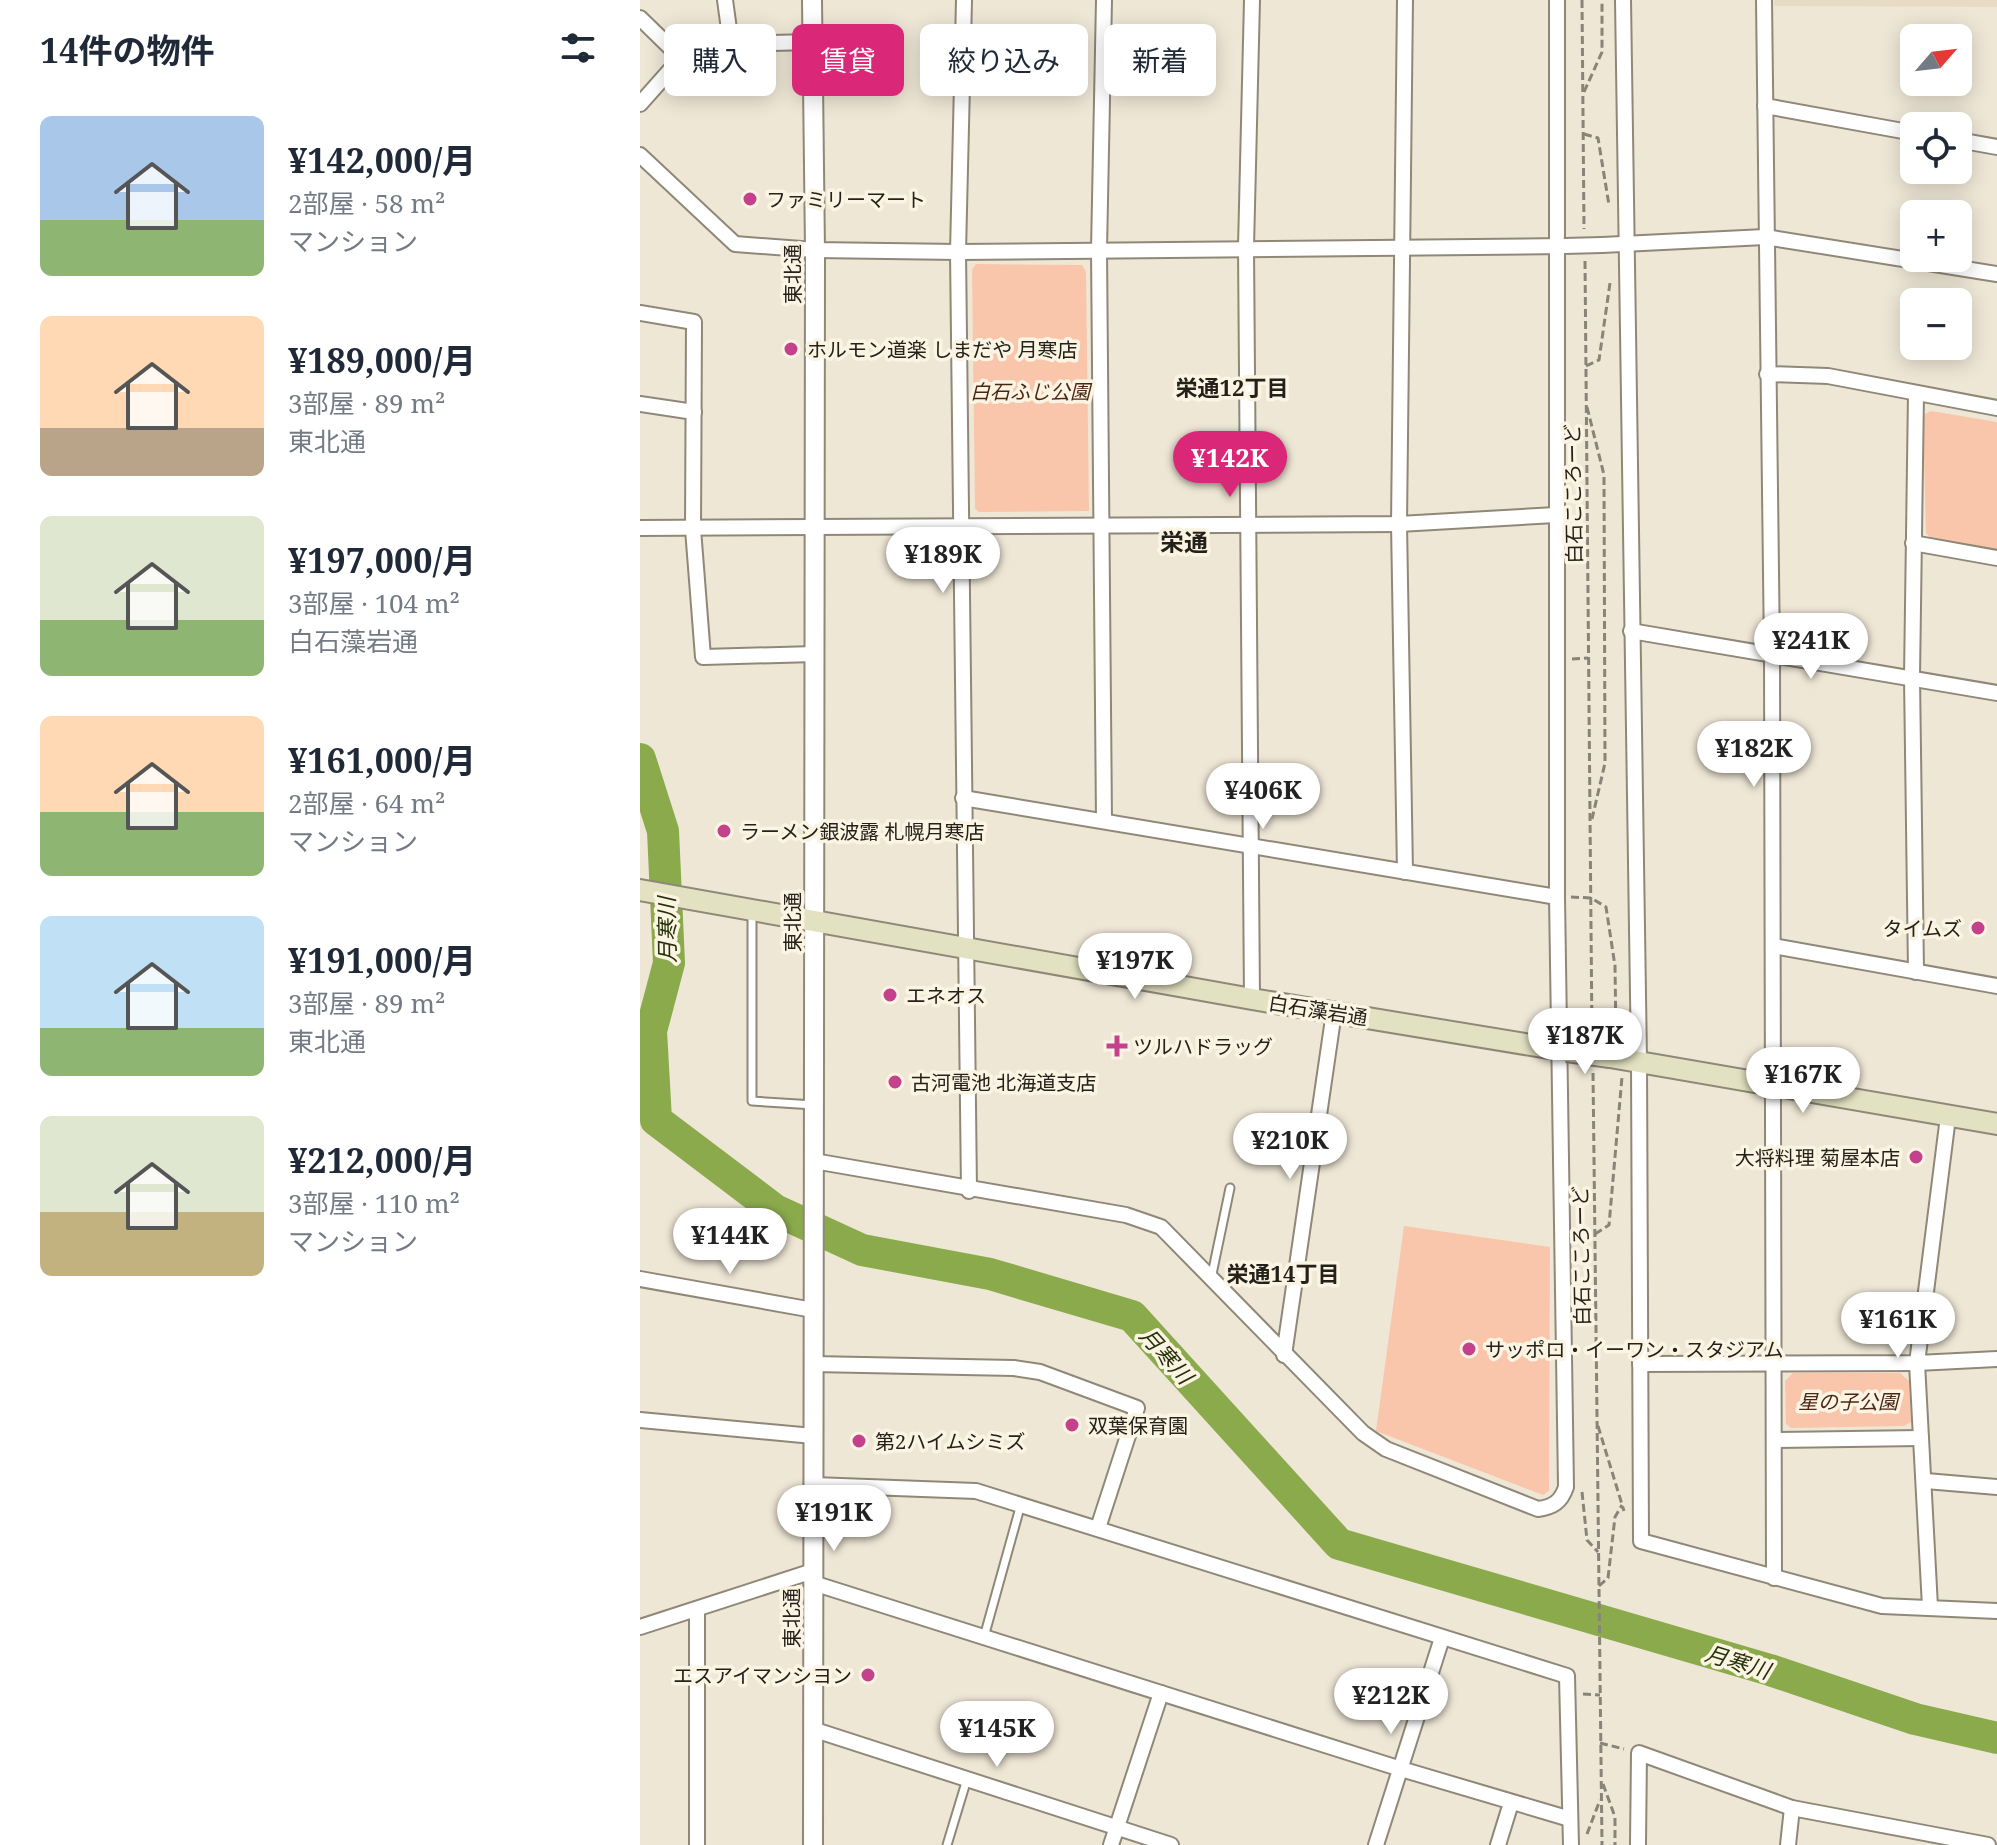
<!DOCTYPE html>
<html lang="ja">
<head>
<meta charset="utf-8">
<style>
  :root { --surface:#fff; --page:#f2f2f3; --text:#1f2937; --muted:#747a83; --accent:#db2777 }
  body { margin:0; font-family:"Noto Serif","Noto Sans JP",serif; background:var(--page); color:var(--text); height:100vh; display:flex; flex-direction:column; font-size:30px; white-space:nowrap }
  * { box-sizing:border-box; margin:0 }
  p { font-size:26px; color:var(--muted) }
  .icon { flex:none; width:44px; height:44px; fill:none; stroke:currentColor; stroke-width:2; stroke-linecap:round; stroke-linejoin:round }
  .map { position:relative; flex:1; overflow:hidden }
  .side { display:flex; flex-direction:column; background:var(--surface); width:640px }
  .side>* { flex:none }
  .banner { position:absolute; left:24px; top:24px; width:760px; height:72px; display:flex; gap:16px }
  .needle { width:52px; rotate:62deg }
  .fabs { position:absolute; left:1260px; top:24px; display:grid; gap:16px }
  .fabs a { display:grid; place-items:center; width:72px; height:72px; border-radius:12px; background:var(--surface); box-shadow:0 4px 20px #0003; font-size:40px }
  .price { position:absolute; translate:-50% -68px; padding:0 18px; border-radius:28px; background:#fff; color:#222; font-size:26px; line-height:52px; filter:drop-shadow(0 2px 4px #0008) }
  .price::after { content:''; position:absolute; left:50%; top:48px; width:24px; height:18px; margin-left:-12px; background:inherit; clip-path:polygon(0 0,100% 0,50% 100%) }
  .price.current { background:var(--accent); color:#fff }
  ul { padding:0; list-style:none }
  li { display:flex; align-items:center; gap:24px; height:200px; padding:0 40px }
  li span { display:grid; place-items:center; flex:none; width:224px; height:160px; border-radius:12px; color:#555 }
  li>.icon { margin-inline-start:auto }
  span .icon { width:96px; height:96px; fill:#fffc; stroke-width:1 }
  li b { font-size:34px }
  h2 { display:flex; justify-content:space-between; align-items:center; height:96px; padding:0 40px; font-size:34px }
  .chip { padding:0 28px; border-radius:12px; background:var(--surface); box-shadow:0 4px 20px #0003; font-size:28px; line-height:72px }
  .chip.current { background:var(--accent); color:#fff }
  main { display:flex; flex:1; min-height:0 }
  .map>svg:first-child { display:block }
</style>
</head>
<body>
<main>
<section class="side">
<h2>14件の物件<svg class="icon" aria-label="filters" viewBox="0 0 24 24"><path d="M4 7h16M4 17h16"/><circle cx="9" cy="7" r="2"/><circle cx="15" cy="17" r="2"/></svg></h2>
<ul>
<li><span style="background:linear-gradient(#a9c7e8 65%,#8fb573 0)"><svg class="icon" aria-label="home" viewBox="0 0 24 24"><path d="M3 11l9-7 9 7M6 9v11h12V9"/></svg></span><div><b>¥142,000/月</b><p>2部屋 · 58 m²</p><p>マンション</p></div></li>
<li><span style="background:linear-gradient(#ffd9b3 70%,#b9a48a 0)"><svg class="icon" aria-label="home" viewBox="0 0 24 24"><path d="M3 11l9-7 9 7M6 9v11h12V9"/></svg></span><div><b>¥189,000/月</b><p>3部屋 · 89 m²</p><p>東北通</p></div></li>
<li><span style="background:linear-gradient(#dfe7d0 65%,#8fb573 0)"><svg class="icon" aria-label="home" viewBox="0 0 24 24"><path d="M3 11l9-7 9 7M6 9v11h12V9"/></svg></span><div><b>¥197,000/月</b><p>3部屋 · 104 m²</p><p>白石藻岩通</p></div></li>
<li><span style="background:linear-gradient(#ffd9b3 60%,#8fb573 0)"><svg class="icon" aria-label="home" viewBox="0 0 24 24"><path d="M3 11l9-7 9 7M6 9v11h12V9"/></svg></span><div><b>¥161,000/月</b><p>2部屋 · 64 m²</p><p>マンション</p></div></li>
<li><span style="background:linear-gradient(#bfe0f5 70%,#8fb573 0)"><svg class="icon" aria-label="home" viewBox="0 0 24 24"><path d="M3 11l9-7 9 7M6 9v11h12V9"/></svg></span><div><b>¥191,000/月</b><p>3部屋 · 89 m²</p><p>東北通</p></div></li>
<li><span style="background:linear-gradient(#dfe7d0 60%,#c2b280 0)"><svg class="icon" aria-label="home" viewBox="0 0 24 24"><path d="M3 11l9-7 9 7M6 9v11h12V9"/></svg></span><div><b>¥212,000/月</b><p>3部屋 · 110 m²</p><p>マンション</p></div></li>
</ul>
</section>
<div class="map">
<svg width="1357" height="1845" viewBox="0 0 1357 1845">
  <rect width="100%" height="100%" fill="#efe7d6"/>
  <!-- built -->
  <polygon fill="#e7dcc3" points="1134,0 1357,0 1357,7 1134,6"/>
  <!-- green -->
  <g fill="#f9c6ac">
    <polygon points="336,264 442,265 446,272 449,511 339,512 335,509 332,270"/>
    <polygon points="1291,411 1357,422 1357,550 1292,540 1286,533 1283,415"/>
    <polygon points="764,1226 910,1247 909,1491 903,1495 736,1431"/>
    <polygon points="1153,1373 1260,1373 1269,1381 1271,1422 1264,1426 1151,1428 1146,1424 1145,1381"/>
  </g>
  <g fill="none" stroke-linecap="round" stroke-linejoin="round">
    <!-- river -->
    <polyline stroke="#8aaa4c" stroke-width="32" points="0,759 23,831 29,963 11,1031 16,1120 135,1210 222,1250 350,1274 492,1316 699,1544 1130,1670 1275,1719 1357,1738"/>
    <defs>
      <g id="service">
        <polyline points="112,912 112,1101 174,1105"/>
        <polyline points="571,1279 590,1188"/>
        <polyline points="344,1637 381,1504"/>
        <polyline points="307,1845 327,1779"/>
      </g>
      <g id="minor">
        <polyline points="85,0 91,44"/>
        <polyline points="324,0 318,252 329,1191"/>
        <polyline points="765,0 759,524 765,872"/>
        <polyline points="983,0 999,1061 1001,1541 1242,1606 1357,1611"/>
        <polyline points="1124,0 1132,653 1134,1578"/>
        <polyline points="0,18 41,58 91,44 171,42"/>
        <polyline points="0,104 41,58"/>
        <polyline points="1125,106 1274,133"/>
        <polyline points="1318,140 1357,147"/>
        <polyline points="0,155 95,244 175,250 318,252 924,246"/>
        <polyline points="962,245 1125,237 1357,274"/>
        <polyline points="0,313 54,322 53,529 63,657 175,654"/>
        <polyline points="1127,374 1188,376 1357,408"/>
        <polyline points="1276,393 1272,677 1276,972"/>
        <polyline points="0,404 54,412"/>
        <polyline points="0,528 759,524 916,515"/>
        <polyline points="1273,543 1357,558"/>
        <polyline points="991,631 1357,693"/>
        <polyline points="323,798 917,897"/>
        <polyline points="464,821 459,250 464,0"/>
        <polyline points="1133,946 1357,986"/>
        <polyline points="612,999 606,247 612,0"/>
        <path d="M174,1161L486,1215L521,1227L723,1433L746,1449L898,1509C913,1507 921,1502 926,1487L917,897V0"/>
        <polyline points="0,1279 173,1310"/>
        <polyline points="644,1355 694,1012"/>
        <polyline points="173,1364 374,1368 400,1372 497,1408 458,1528"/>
        <polyline points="1000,1364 1277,1363 1357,1359"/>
        <polyline points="0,1420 173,1436"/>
        <polyline points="1136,1440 1281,1438"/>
        <polyline points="1286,1481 1357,1487"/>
        <polyline points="174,1485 336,1491 927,1676 931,1845"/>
        <polyline points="173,1583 761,1769 930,1819"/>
        <polyline points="1290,1607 1277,1363 1308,1117"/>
        <polyline points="57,1609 57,1845"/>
        <polyline points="0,1627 173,1571"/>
        <polyline points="172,1729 531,1845"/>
        <polyline points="471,1845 521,1693"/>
        <polyline points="736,1845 802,1638"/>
        <polyline points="858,1845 871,1803"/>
        <polyline points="998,1845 999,1753 1152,1808 1348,1845"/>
        <polyline points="1148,1845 1152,1808"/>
      </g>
      <polyline id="tertiary" points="172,0 175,250 173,1845"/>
      <g id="secondary">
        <polyline points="0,890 612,999 927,1051"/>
        <polyline points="970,1057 1357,1124"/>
      </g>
    </defs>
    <!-- service casing -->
    <use href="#service" stroke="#8f8878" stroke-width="11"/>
    <!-- minor casing -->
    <use href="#minor" stroke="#8f8878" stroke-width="18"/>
    <!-- tertiary casing -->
    <use href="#tertiary" stroke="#8f8878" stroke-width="22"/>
    <!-- secondary casing -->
    <use href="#secondary" stroke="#8f8878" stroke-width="24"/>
    <!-- path -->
    <g stroke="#898378" stroke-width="3" stroke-dasharray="8 4" stroke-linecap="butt">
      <polyline points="942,0 944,229"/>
      <polyline points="944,92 962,52 962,0"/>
      <polyline points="944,134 958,138 969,205"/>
      <polyline points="945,261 952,1037"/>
      <polyline points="946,366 959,360 970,283"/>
      <polyline points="947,407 964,475 965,763 952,819"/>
      <polyline points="932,659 948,658"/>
      <polyline points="931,897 951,898 966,907 975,966 976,1038"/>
      <polyline points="953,1073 962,1845"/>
      <polyline points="955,1234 969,1225 982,1077"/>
      <polyline points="958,1426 984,1511"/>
      <polyline points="942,1492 947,1540 958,1552"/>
      <polyline points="959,1586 968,1578 975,1517 982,1505"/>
      <polyline points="943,1694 960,1695"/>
      <polyline points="960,1743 984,1749"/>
      <polyline points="963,1784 975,1817 975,1845"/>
      <polyline points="947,1834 960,1800"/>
    </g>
    <!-- service -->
    <use href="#service" stroke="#fff" stroke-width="7"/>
    <!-- minor -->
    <use href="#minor" stroke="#fff" stroke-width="14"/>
    <!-- tertiary -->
    <use href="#tertiary" stroke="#fff" stroke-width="18"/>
    <!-- secondary -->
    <use href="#secondary" stroke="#e2e1c1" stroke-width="20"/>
    <defs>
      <polyline id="minor-bridge" points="924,246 962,245"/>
      <polyline id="secondary-bridge" points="927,1051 970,1057"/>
    </defs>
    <!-- minor-bridge casing -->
    <use href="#minor-bridge" stroke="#8f8878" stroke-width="18" stroke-linecap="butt"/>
    <!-- secondary-bridge casing -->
    <use href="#secondary-bridge" stroke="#8f8878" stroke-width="24" stroke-linecap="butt"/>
    <!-- minor-bridge -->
    <use href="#minor-bridge" stroke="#fff" stroke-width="14"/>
    <!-- secondary-bridge -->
    <use href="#secondary-bridge" stroke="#e2e1c1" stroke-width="20"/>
  </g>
  <!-- markers -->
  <g fill="#c3428b" stroke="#fcf4e3" stroke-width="3">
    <circle cx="110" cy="199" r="8"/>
    <circle cx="151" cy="349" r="8"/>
    <circle cx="84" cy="831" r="8"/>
    <circle cx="1338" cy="928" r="8"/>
    <circle cx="250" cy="995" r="8"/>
    <path d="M473 1034h8v8h8v8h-8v8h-8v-8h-8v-8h8z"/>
    <circle cx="255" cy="1082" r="8"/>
    <circle cx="1276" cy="1157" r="8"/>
    <circle cx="829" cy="1349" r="8"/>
    <circle cx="432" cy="1425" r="8"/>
    <circle cx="219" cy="1441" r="8"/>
    <circle cx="228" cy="1675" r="8"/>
  </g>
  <g text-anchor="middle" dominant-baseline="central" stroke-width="7" stroke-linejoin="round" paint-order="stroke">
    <!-- poi labels -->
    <g font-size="20" fill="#24211b" stroke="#fcf4e3" text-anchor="start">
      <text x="126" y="199">ファミリーマート</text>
      <text x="167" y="349">ホルモン道楽 しまだや 月寒店</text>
      <text x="100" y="831">ラーメン銀波露 札幌月寒店</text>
      <text x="1322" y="928" text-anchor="end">タイムズ</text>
      <text x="266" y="995">エネオス</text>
      <text x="493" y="1046">ツルハドラッグ</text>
      <text x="271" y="1082">古河電池 北海道支店</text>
      <text x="1260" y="1157" text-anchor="end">大将料理 菊屋本店</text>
      <text x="845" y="1349">サッポロ・イーワン・スタジアム</text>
      <text x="448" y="1425">双葉保育園</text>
      <text x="235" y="1441">第2ハイムシミズ</text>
      <text x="212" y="1675" text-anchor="end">エスアイマンシヨン</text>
    </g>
    <!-- street labels -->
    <g font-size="20" fill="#24211b" stroke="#fcf4e3">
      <text transform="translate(152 274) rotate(-90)">東北通</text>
      <text transform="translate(933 494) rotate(-91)">白石こころーど</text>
      <text transform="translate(152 922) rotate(-90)">東北通</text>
      <text transform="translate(678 1010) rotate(9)">白石藻岩通</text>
      <text transform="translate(941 1256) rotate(-91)">白石こころーど</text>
      <text transform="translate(151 1618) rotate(-90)">東北通</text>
    </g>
    <!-- park labels -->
    <g font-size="20" font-style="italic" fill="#4b2713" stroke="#fcf4e3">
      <text x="390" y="391">白石ふじ公園</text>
      <text x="1208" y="1401">星の子公園</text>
    </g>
    <!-- neighbourhood labels -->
    <g font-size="22" font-weight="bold" fill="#24211b" stroke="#fcf4e3">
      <text x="592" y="387">栄通12丁目</text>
      <text x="643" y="1273">栄通14丁目</text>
    </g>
    <!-- water labels -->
    <g font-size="22" font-style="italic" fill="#243109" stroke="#fcf4e3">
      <text transform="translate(26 930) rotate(-91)">月寒川</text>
      <text transform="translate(527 1355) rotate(48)">月寒川</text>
      <text transform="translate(1098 1661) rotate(17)">月寒川</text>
    </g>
    <!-- quarter labels -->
    <g font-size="24" font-weight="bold" fill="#24211b" stroke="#fcf4e3">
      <text x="544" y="541">栄通</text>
    </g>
  </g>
</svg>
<div class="fabs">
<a><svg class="needle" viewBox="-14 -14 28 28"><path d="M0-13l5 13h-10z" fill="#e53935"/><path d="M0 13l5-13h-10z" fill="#747a83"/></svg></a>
<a><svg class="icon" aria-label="locate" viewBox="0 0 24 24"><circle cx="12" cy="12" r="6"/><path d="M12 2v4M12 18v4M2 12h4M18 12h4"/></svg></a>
<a>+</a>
<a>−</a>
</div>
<b class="price current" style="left:590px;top:499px">¥142K</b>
<b class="price" style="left:303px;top:595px">¥189K</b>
<b class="price" style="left:1171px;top:681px">¥241K</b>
<b class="price" style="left:1114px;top:789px">¥182K</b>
<b class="price" style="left:623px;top:831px">¥406K</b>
<b class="price" style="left:495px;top:1001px">¥197K</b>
<b class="price" style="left:945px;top:1076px">¥187K</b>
<b class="price" style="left:1163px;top:1115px">¥167K</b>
<b class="price" style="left:650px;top:1181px">¥210K</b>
<b class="price" style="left:90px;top:1276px">¥144K</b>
<b class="price" style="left:1258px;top:1360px">¥161K</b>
<b class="price" style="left:194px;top:1553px">¥191K</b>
<b class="price" style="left:751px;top:1736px">¥212K</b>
<b class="price" style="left:357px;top:1769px">¥145K</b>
<div class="banner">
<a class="chip">購入</a>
<a class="chip current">賃貸</a>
<a class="chip">絞り込み</a>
<a class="chip">新着</a>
</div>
</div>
</main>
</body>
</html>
